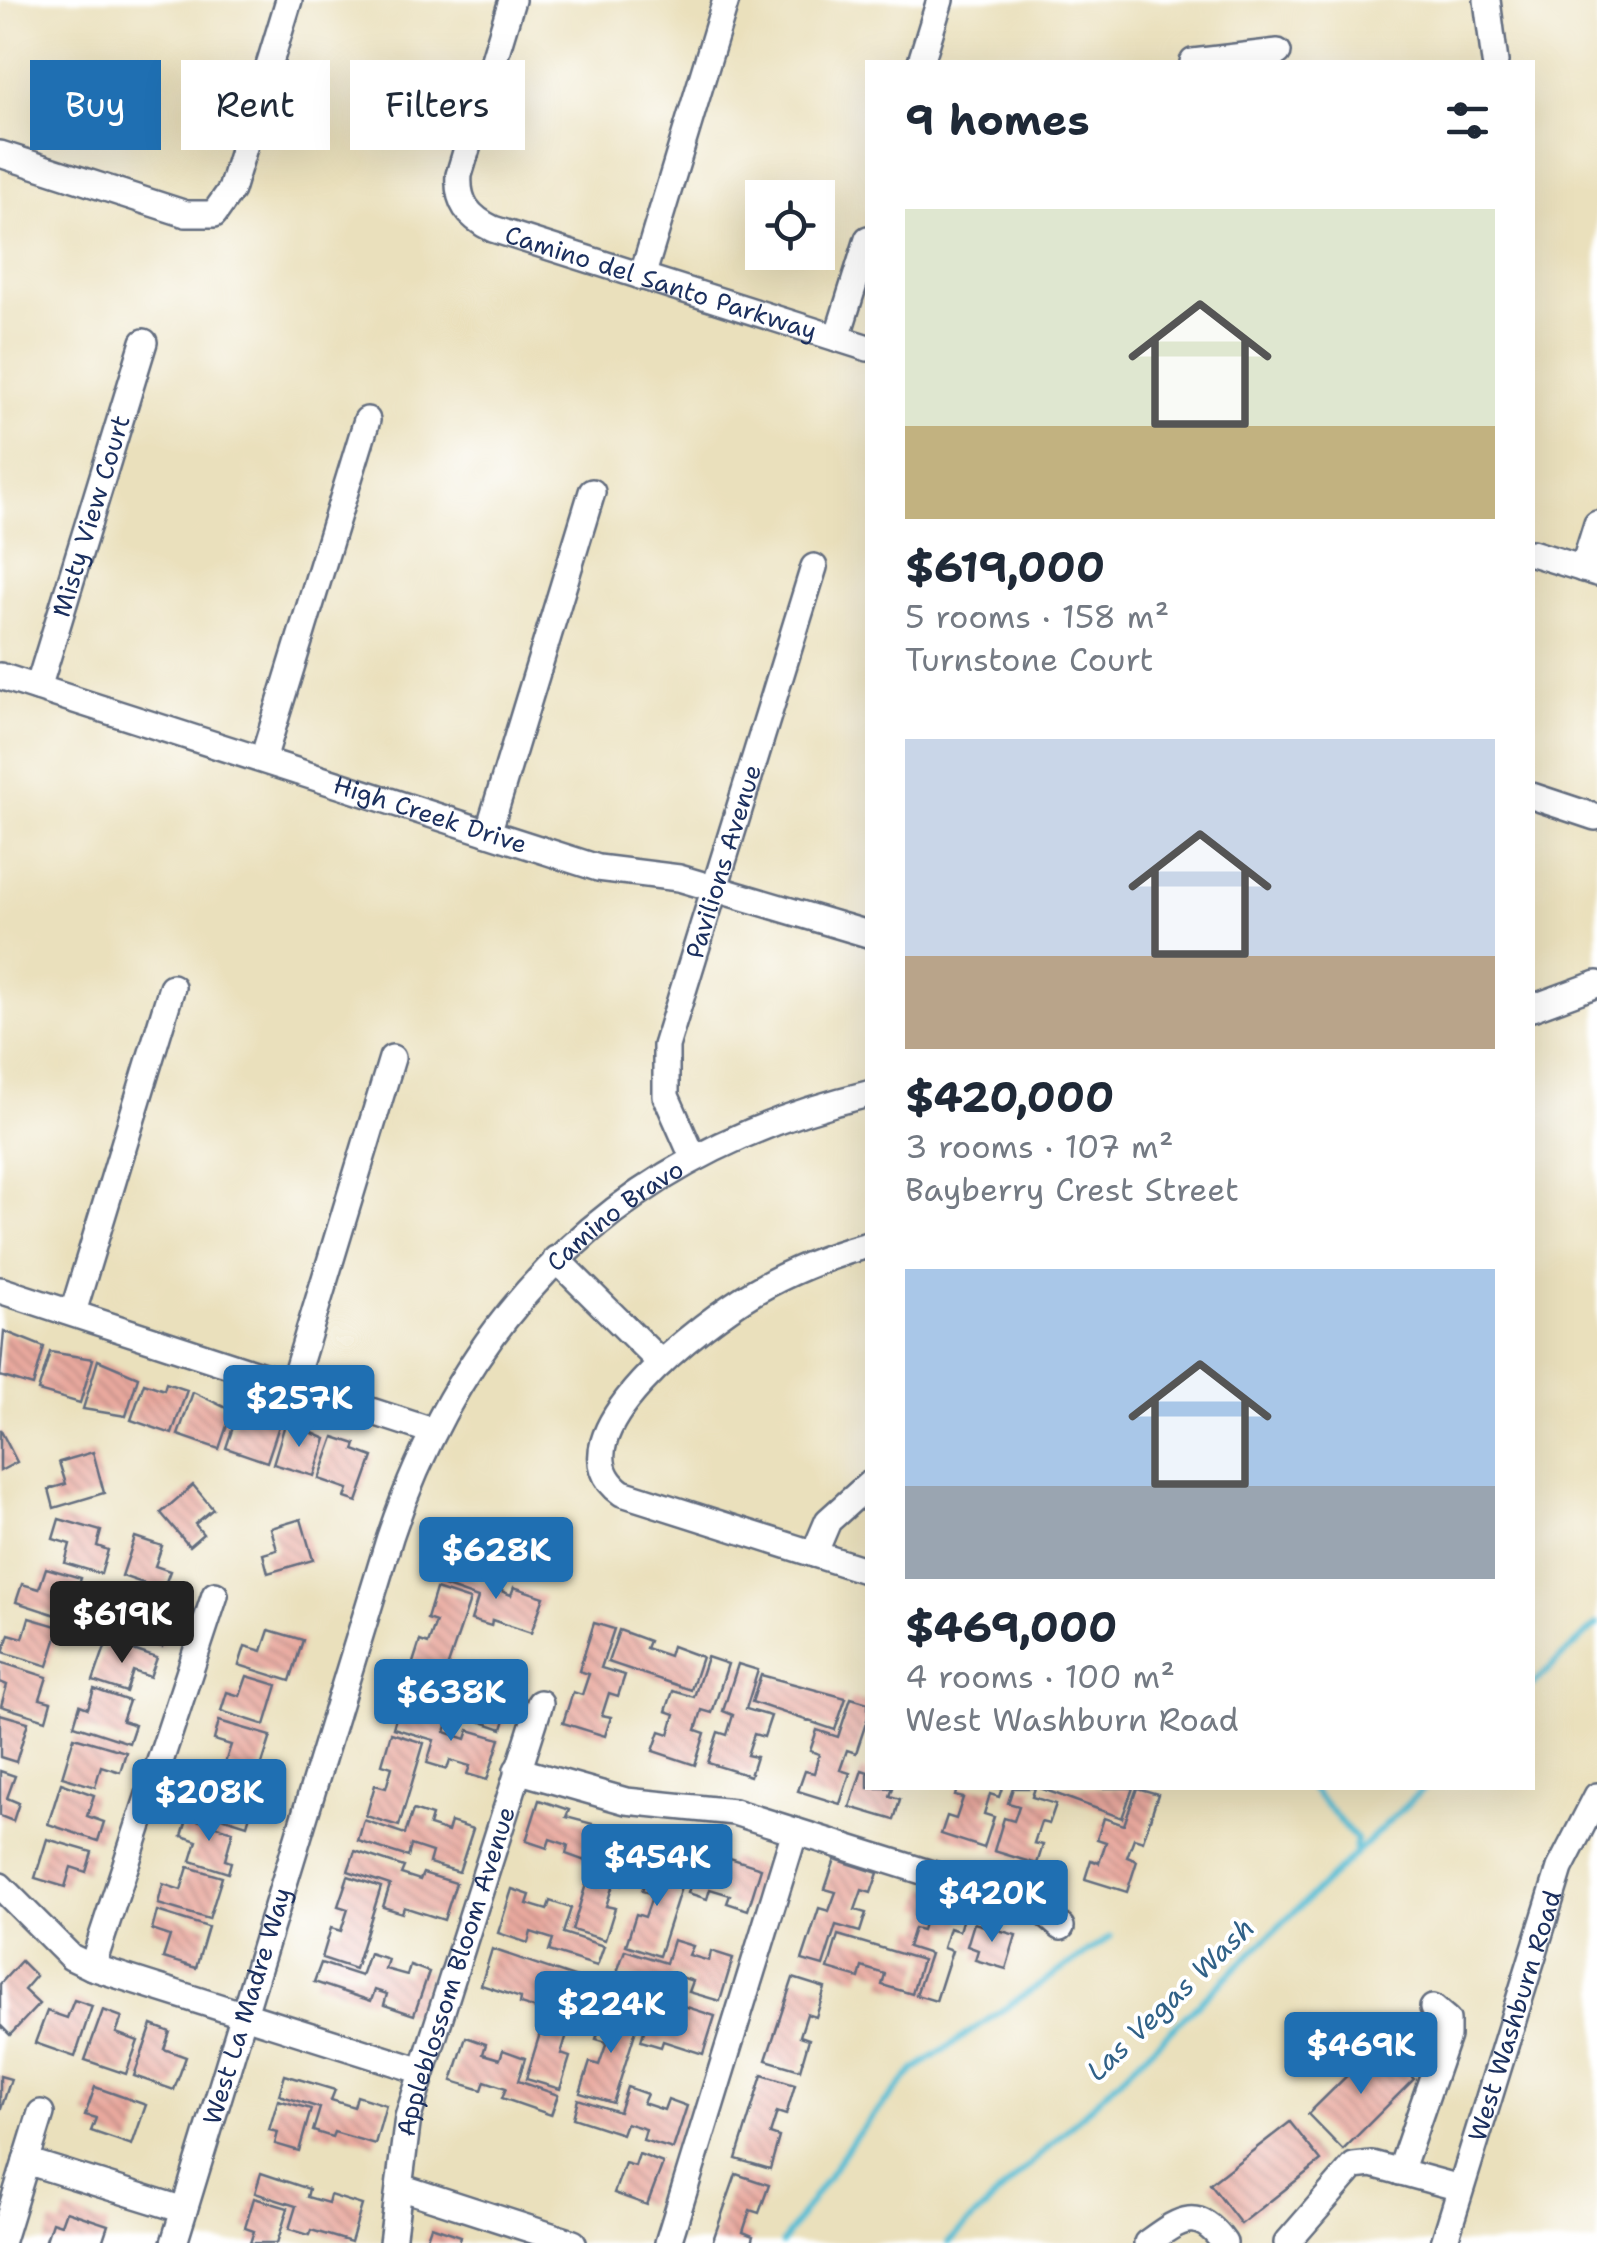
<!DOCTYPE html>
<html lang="en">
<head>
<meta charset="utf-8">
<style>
  :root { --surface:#fff; --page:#f6f6f7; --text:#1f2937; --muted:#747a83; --accent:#1f6fb2 }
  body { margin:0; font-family:"Shantell Sans",sans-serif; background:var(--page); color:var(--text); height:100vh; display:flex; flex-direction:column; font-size:38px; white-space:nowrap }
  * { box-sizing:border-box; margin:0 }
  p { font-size:32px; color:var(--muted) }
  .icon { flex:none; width:55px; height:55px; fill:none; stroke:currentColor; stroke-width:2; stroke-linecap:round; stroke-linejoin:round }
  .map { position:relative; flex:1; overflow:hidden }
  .drawer { position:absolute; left:865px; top:60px; width:670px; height:1730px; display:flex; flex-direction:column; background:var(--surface); border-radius:0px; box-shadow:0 10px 40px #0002 }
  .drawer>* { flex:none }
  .banner { position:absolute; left:30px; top:60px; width:685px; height:90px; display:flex; gap:20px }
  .controls { position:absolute; left:745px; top:180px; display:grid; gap:20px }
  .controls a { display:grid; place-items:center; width:90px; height:90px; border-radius:0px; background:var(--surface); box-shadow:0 10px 40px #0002; font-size:50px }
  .price { position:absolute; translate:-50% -85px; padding:0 22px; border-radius:10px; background:var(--accent); color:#fff; font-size:32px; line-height:65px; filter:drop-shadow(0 2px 5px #0008) }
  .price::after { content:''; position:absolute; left:50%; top:60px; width:30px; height:22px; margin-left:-15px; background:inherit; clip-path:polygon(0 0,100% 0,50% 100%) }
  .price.active { background:#222; color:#fff }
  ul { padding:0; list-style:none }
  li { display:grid; align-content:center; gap:20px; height:530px; padding:0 40px }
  li span { display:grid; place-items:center; height:310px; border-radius:0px; color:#555 }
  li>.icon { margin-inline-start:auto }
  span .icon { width:180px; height:180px; fill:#fffc; stroke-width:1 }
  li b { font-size:42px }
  h2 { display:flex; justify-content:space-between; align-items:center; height:120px; padding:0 40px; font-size:42px }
  .chip { padding:0 35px; border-radius:0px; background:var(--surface); box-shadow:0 10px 40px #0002; font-size:35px; line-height:90px }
  .chip.active { background:var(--accent); color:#fff }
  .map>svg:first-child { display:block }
</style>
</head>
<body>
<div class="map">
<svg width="1597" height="2243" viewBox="0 0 1597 2243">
  <defs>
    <pattern id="building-back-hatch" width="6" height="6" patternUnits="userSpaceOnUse" patternTransform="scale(2.5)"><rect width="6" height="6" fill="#e9a99e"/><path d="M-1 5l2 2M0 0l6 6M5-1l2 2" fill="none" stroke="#bc8a84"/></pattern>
  </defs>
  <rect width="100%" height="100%" fill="#fff"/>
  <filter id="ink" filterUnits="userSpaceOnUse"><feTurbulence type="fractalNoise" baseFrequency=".01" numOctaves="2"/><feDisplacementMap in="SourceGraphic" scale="20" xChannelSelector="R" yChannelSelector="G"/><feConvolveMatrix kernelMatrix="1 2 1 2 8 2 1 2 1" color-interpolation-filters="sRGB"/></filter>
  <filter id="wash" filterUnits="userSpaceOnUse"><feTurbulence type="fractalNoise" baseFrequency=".0048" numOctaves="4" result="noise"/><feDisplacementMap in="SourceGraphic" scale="40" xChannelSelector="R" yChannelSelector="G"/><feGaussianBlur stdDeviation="2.25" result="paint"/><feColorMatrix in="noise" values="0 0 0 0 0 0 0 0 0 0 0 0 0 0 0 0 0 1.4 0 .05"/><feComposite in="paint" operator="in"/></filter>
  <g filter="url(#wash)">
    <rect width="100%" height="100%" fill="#eae0bc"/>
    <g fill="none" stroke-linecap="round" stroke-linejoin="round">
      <!-- stream -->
      <g stroke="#56bdd4" stroke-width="6">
        <polyline points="1532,1685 1597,1624"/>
        <polyline points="1311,1788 1356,1839 1355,1853"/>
        <polyline points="782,2243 856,2136 914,2070 1110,1937"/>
        <polyline points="948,2243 1424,1788"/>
      </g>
    </g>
    <g id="blocks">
      <!-- building -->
      <g fill="url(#building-back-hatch)">
        <polygon points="4,1331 44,1347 33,1386 0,1376"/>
        <polygon points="50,1352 93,1359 80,1403 38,1391"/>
        <polygon points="98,1360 138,1377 126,1416 83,1409"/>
        <polygon points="144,1383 164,1390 166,1383 187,1390 172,1434 131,1420"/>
        <polygon points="193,1392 232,1411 219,1449 178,1435"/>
        <polygon points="239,1409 281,1420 267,1462 226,1448"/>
        <polygon points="286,1421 326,1439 314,1476 273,1464"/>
        <polygon points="0,1429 17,1462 0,1471"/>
        <polygon points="334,1437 356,1444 354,1450 373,1457 357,1502 345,1498 348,1489 319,1479"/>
        <polygon points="93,1452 104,1493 54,1508 49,1489 66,1484 59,1462"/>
        <polygon points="193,1485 213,1509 195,1524 203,1534 189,1546 161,1513"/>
        <polygon points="59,1519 101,1531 97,1546 108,1550 101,1574 65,1563 70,1544 53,1539"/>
        <polygon points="301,1519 313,1560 268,1573 263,1554 277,1550 271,1528"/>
        <polygon points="135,1537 162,1546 155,1566 170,1571 163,1590 122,1576"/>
        <polygon points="444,1567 511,1595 514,1587 544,1597 531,1633 492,1620 491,1626 471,1620 478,1598 438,1584"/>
        <polygon points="46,1568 81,1578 68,1619 16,1602 22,1584 39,1589"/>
        <polygon points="125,1589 158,1601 152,1621 169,1628 162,1647 111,1629"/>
        <polygon points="436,1589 470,1600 442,1683 410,1672 420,1641 428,1644 436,1622 427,1619"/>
        <polygon points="29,1618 60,1627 48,1666 3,1652 9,1634 23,1638"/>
        <polygon points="594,1623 614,1629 601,1668 625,1675 618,1696 609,1693 602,1715 611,1717 605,1736 563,1723 573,1692 582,1695 589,1674 579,1671"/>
        <polygon points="269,1630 303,1640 290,1681 239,1665 245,1646 262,1651"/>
        <polygon points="619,1630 649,1641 646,1648 669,1656 672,1646 702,1657 691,1690 608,1662"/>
        <polygon points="107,1641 157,1658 150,1677 133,1671 126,1692 93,1681"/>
        <polygon points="707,1657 728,1664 712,1713 702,1710 696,1730 705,1733 695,1765 653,1751 660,1731 669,1734 675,1714 666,1711 673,1691 694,1697"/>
        <polygon points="0,1662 47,1677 40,1699 51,1702 46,1720 1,1706 7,1685 0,1682"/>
        <polygon points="738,1664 758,1670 746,1709 771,1716 764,1737 754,1734 747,1755 756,1757 750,1776 708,1763 718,1732 727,1735 733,1715 723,1711"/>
        <polygon points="457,1667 476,1673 473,1683 492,1689 495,1678 516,1685 502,1729 473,1719 476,1708 455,1701 451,1713 403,1697 409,1677 449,1691"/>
        <polygon points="761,1675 846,1698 835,1730 752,1702"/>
        <polygon points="247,1676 277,1685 265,1725 221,1711 227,1692 240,1696"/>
        <polygon points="94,1689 129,1701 122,1721 135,1725 129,1743 74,1725 80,1705 88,1708"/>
        <polygon points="851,1698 868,1703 868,1717 856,1753 847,1750 840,1770 850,1773 840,1804 798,1791 805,1771 814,1773 819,1754 810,1751 817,1730 838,1737"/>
        <polygon points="399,1708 448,1723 445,1732 466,1739 469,1730 500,1739 487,1780 467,1774 470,1766 450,1760 447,1769 427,1763 434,1740 393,1728"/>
        <polygon points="0,1714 28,1722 16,1762 0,1757"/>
        <polygon points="219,1721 271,1736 258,1777 224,1766 231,1745 214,1740"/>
        <polygon points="391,1733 424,1743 399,1826 366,1816 375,1785 386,1788 392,1767 382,1764"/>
        <polygon points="74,1737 126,1752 120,1772 101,1766 95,1787 62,1777"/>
        <polygon points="862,1770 868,1772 868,1788 893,1788 890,1796 900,1799 894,1820 850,1807"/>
        <polygon points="0,1771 15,1776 7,1798 19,1803 13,1821 0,1816"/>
        <polygon points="219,1772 259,1784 247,1825 189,1807 195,1789 212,1794"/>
        <polygon points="61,1783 94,1795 87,1816 104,1822 98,1841 48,1824"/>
        <polygon points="957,1788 1002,1788 999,1797 990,1794 984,1814 994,1817 984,1848 941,1834 947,1816 956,1819 963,1798 955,1796"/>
        <polygon points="1013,1788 1035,1788 1032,1797 1056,1804 1049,1824 1041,1822 1034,1843 1043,1845 1037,1864 994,1851 1004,1818 1014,1821 1019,1806 1008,1803"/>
        <polygon points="1040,1788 1133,1788 1122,1818"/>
        <polygon points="1137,1788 1158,1794 1143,1841 1134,1838 1127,1857 1137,1861 1127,1892 1085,1879 1091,1860 1099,1863 1106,1842 1097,1839 1104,1818 1124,1825"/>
        <polygon points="539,1800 569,1810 566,1817 638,1836 633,1851 593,1838 585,1861 566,1854 568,1845 550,1839 547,1848 526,1841"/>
        <polygon points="413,1810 432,1816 429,1826 448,1832 451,1822 473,1829 459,1872 429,1863 432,1852 411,1845 408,1857 358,1841 364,1820 405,1834"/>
        <polygon points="188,1817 233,1831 225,1860 231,1862 228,1873 191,1861 197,1841 182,1836"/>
        <polygon points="659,1836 709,1852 706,1860 727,1866 730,1858 761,1868 748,1910 727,1903 730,1895 710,1889 707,1899 688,1893 695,1870 653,1857"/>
        <polygon points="47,1839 92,1852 86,1872 71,1867 65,1887 35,1878"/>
        <polygon points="598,1845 632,1855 622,1885 614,1882 606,1906 615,1908 605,1940 572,1930"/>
        <polygon points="355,1851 404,1867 401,1874 420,1880 423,1873 456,1883 444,1920 404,1907 402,1913 383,1907 390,1885 348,1871"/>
        <polygon points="835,1859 878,1873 871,1893 862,1890 855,1910 866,1913 860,1932 836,1925 823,1966 802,1960 819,1908 829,1911 836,1892 825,1889"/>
        <polygon points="652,1861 686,1872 659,1956 626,1945 636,1914 645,1917 653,1894 642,1891"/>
        <polygon points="188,1867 222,1877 209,1919 158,1904 163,1884 181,1890"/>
        <polygon points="348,1876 381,1887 355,1969 322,1958 331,1928 341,1931 348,1909 338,1906"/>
        <polygon points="926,1888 968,1901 959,1931 949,1928 943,1948 952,1951 936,2001 916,1995 930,1954 908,1947 914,1928 922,1930 928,1910 919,1907"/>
        <polygon points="512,1889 530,1895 527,1904 547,1910 550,1901 571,1908 563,1933 604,1946 597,1966 549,1951 553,1939 531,1932 528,1943 498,1933"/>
        <polygon points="157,1911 208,1927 196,1968 163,1958 170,1936 152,1930"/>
        <polygon points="974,1923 1016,1935 1006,1969 975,1960 978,1950 967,1946"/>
        <polygon points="838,1935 922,1960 912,1994 882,1985 885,1974 862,1967 859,1978 828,1969"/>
        <polygon points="673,1940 693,1946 689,1955 709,1961 711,1951 733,1958 720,2001 689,1992 693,1981 672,1974 667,1988 617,1972 625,1950 666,1963"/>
        <polygon points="492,1949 592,1983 587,2000 546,1987 539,2010 520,2004 521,1998 481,1985"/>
        <polygon points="369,1953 388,1959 385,1969 407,1975 410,1965 429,1972 414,2015 384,2005 387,1994 375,1990 371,2001 314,1982 321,1963 361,1976"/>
        <polygon points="21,1961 36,1976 24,1990 39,2004 10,2035 0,2025 0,1984"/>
        <polygon points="793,1978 825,1988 816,2017 807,2014 800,2036 809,2039 800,2070 766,2060"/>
        <polygon points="614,1985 662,2000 660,2009 681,2015 684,2006 715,2016 703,2054 663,2041 661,2047 641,2041 648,2018 607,2005"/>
        <polygon points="552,1994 585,2004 576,2033 568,2031 561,2054 570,2057 560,2089 526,2079"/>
        <polygon points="74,2000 92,2006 75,2057 35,2043 47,2011 67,2018"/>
        <polygon points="606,2009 639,2020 613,2103 580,2093 590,2062 599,2065 607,2042 596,2039"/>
        <polygon points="103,2010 122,2017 116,2033 138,2041 126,2074 85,2060"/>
        <polygon points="152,2025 170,2032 164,2049 186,2057 174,2090 134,2076"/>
        <polygon points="466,2037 486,2044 483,2054 500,2059 503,2050 525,2058 518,2081 558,2095 551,2115 502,2098 506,2088 485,2081 482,2090 452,2081"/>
        <polygon points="1379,2044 1414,2079 1343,2150 1308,2114"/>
        <polygon points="285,2075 335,2090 331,2100 354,2107 357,2096 386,2105 375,2144 334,2132 332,2137 313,2131 320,2108 279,2095"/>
        <polygon points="762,2075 795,2085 786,2115 777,2112 770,2134 779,2137 770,2169 736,2159"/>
        <polygon points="0,2076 11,2079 1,2109 0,2109"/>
        <polygon points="95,2087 146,2105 132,2145 91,2131 96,2118 85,2115"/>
        <polygon points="627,2087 647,2094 643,2103 664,2110 668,2099 687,2106 673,2149 643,2140 646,2129 626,2123 622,2134 573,2118 578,2099 619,2112"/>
        <polygon points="278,2100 311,2109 299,2151 275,2144 278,2132 269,2130"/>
        <polygon points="1290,2122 1321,2161 1241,2224 1210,2184"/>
        <polygon points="639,2154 663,2163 647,2205 614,2193 625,2163 635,2166"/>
        <polygon points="261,2173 309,2189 307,2197 328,2203 330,2195 362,2205 351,2242 311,2230 309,2235 289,2229 296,2206 255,2193"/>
        <polygon points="736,2174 769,2185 759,2213 750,2210 743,2232 753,2236 751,2243 712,2243"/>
        <polygon points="254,2198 288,2208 277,2243 250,2243 254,2231 245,2228"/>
        <polygon points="66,2211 108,2225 102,2243 45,2243 52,2222 61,2225"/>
        <polygon points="431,2226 461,2236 459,2243 425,2243"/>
      </g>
    </g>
  </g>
  <g filter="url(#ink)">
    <use href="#blocks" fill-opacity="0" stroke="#636d7f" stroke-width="2.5"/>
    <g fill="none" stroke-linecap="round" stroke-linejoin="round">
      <defs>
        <g id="minor">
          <path id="s1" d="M512,0L459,175C457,202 468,217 493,229L868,348"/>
          <polyline points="1487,0 1495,62"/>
          <polyline points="921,62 940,0"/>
          <polyline points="1193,62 1278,52"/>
          <polyline points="0,154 186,214 214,214 231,190 289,0"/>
          <polyline points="642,277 726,0"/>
          <polyline points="837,338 868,239"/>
          <polyline points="1532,553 1597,573"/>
          <polyline points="1583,569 1597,524"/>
          <path id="s2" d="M0,676L598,868L679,878L868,934"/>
          <path id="s3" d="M38,688L144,342"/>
          <polyline points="263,759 367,420"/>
          <polyline points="1532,796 1595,817"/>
          <polyline points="488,833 592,492"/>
          <polyline points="1532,1008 1597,984"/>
          <path id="s4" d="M693,1157L666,1096V1046L814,567"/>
          <path d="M868,1245C828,1256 790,1271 754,1292C708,1319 545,1439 622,1493L868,1571"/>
          <polyline points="556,1259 661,1363"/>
          <polyline points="0,1290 432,1431"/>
          <polyline points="73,1312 172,987"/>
          <polyline points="293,1384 392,1058"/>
          <polyline points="814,1554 828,1521 868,1485"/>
          <polyline points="517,1770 626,1801 734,1812 1037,1907 1061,1927"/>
          <polyline points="0,1886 71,1957 92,1967 422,2071"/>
          <polyline points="92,1967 215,1595"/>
          <polyline points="26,2161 184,2210"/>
          <polyline points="1400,2172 1447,2036 1447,2020 1433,2008"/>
          <polyline points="400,2187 573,2243"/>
          <polyline points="1,2243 41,2113"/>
          <path id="s5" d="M174,2243L390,1537C469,1304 627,1151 868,1094"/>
          <path id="s6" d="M392,2243L408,2117L540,1703"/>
          <polyline points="668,2243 795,1831"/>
          <path d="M1147,2243C1178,2221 1197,2204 1224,2243"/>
          <polyline points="1287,2243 1354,2166 1372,2164 1460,2188"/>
          <path id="s7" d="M1444,2243L1560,1868L1597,1796"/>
        </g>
      </defs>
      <!-- minor casing -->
      <use href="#minor" stroke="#636d7f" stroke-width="30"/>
      <!-- minor -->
      <use href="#minor" stroke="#fff" stroke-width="25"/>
    </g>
  </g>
  <g text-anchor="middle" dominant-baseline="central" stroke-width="8" stroke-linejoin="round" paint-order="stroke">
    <!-- street labels -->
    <g font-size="25" fill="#1b2f5e" stroke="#fff">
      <text stroke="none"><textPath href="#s1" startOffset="428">Camino del Santo Parkway</textPath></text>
      <text stroke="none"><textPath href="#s3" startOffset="180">Misty View Court</textPath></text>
      <text stroke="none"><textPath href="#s2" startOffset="452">High Creek Drive</textPath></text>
      <text stroke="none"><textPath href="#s4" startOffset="310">Pavilions Avenue</textPath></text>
      <text stroke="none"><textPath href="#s5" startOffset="1138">Camino Bravo</textPath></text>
      <text stroke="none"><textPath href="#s6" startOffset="280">Appleblossom Bloom Avenue</textPath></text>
      <text stroke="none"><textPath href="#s5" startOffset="248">West La Madre Way</textPath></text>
      <text stroke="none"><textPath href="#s7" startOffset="238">West Washburn Road</textPath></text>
    </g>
    <!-- water labels -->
    <g font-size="28" font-style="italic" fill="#306187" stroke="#fff">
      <text transform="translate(1170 1999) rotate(-44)">Las Vegas Wash</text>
    </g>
  </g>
</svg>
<div class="controls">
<a><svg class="icon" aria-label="locate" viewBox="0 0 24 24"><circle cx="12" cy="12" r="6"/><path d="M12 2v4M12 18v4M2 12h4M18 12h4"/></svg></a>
</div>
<b class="price" style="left:299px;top:1450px">$257K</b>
<b class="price" style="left:496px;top:1602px">$628K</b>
<b class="price active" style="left:122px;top:1666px">$619K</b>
<b class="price" style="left:451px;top:1744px">$638K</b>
<b class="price" style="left:209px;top:1844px">$208K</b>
<b class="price" style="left:657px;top:1909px">$454K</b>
<b class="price" style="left:992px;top:1945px">$420K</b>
<b class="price" style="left:611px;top:2056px">$224K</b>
<b class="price" style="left:1361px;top:2097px">$469K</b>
<div class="banner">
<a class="chip active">Buy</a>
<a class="chip">Rent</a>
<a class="chip">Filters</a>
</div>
<section class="drawer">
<h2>9 homes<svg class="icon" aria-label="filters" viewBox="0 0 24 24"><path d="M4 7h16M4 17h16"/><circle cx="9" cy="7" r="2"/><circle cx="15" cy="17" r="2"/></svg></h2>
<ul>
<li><span style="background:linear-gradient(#dfe7d0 70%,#c2b280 0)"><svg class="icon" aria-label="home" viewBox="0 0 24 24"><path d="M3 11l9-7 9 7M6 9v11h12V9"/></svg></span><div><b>$619,000</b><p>5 rooms · 158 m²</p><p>Turnstone Court</p></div></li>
<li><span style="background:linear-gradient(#c9d6e8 70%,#b9a48a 0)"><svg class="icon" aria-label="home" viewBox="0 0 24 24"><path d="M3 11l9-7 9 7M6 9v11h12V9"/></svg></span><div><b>$420,000</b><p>3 rooms · 107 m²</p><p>Bayberry Crest Street</p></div></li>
<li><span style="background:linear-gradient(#a9c7e8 70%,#9aa5b1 0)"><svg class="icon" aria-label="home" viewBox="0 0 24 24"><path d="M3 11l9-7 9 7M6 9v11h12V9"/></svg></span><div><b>$469,000</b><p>4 rooms · 100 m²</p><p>West Washburn Road</p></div></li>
</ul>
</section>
</div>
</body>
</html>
